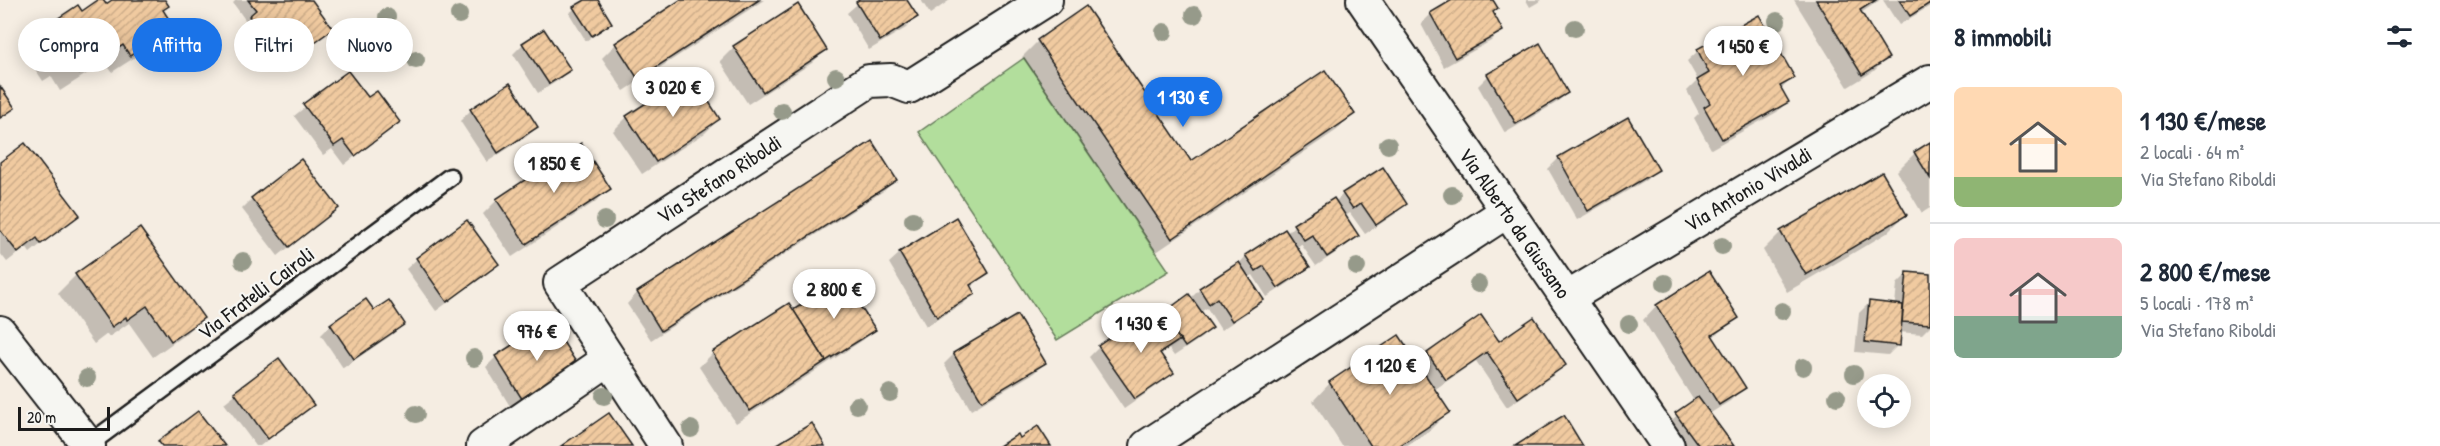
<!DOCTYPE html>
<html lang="it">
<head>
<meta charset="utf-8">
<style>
  :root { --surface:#fff; --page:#f6f6f7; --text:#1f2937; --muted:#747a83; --line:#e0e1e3; --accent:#1a73e8 }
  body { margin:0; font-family:"Patrick Hand",sans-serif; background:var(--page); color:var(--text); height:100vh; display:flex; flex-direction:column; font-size:22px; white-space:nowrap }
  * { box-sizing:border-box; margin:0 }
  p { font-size:20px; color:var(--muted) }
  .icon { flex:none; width:33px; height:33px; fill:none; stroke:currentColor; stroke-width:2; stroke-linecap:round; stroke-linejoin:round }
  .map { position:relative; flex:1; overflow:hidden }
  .drawer { display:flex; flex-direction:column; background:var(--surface); width:510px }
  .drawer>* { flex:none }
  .banner { position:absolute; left:18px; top:18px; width:570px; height:54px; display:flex; gap:12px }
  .tools { position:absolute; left:1857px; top:374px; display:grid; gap:12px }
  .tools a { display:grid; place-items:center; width:54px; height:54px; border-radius:50%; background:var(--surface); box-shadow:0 3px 15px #0003; font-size:30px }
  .scale { position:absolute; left:18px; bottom:15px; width:92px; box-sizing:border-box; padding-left:6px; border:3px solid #1c1c1c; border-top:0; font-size:16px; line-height:21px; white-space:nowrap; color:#1c1c1c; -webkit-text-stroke:4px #f6f6f2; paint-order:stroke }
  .price { position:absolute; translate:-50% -51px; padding:0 14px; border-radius:21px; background:#fff; color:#222; font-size:20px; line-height:39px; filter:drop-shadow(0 2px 3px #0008) }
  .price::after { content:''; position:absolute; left:50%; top:36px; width:18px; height:14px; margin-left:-9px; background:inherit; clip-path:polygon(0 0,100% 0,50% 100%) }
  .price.selected { background:var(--accent); color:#fff }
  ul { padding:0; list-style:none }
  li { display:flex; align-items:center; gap:18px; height:150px; padding:0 24px }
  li+li { border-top:2px solid var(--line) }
  li span { display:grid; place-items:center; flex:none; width:168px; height:120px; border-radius:9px; color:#555 }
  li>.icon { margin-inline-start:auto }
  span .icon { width:72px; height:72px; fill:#fffc; stroke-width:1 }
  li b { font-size:26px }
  h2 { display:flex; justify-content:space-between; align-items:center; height:72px; padding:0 24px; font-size:26px }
  .chip { padding:0 21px; border-radius:27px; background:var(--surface); box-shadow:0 3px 15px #0003; font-size:21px; line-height:54px }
  .chip.selected { background:var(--accent); color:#fff }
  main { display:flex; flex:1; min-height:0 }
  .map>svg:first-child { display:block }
</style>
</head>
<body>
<main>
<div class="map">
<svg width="1930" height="446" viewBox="0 0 1930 446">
  <defs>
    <pattern id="building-hatch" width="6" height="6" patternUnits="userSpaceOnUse" patternTransform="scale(1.5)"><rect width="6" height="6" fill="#f0caa0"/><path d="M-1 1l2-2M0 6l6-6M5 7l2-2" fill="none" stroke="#cdad89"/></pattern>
  </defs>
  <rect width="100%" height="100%" fill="#f5ede2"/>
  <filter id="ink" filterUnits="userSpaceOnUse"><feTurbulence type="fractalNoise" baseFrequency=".0167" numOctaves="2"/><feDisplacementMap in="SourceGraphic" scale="12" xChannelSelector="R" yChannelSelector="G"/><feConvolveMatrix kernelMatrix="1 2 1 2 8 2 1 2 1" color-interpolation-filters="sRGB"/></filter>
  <g filter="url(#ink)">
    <!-- green -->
    <polygon fill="#b2de9c" stroke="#677d5c" stroke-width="1.5" points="1024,58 1169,271 1057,340 919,132"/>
    <!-- shadow -->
    <g fill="#0003">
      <polygon points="115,0 164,0 162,11 172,27 154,45 112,72 105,62 60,91 51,76 43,81 28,58 38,48 34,42 52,24 105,6"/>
      <polygon points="236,0 310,0 331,29 294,58 292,55 272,70 240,27 246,21 233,3"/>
      <polygon points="587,0 596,0 610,23 586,41 569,13"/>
      <polygon points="683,0 764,0 624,91 602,58 616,44"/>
      <polygon points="862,0 905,0 916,17 906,28 869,50 847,13"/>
      <polygon points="921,0 950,0 930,14"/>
      <polygon points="1455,0 1492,0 1492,13 1501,30 1491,41 1444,67 1421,24 1431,14"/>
      <polygon points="1526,0 1542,0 1530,7"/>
      <polygon points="1794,0 1880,0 1861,13 1888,57 1874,71 1848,87"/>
      <polygon points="1883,0 1930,0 1930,6 1899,25"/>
      <polygon points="1038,41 1190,163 1353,114 1337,130 1155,253 1022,57"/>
      <polygon points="523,44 569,69 559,80 538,93 513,54"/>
      <polygon points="734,47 825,50 812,63 748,104 720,61"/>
      <polygon points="1698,51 1793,78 1780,90 1787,102 1777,112 1711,149 1694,118 1699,113 1687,91 1698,80 1687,61"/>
      <polygon points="348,73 368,99 398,122 344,165 332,149 323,155 294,116"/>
      <polygon points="1488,76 1567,93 1556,103 1505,133 1478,86"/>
      <polygon points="510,85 537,127 526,137 487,162 460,121 471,110"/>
      <polygon points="627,117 719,119 705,133 642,174 613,131"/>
      <polygon points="1627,119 1657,170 1646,180 1577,220 1548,169 1558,159"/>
      <polygon points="871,143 895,180 885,190 651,340 627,304 637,293"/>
      <polygon points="1930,143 1930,208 1922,213 1897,171 1915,153"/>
      <polygon points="0,164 78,214 30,253 26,247 7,262 0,253"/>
      <polygon points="1881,174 1905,215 1887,233 1787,292 1763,250 1781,232"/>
      <polygon points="609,188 595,202 512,257 483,214 497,200"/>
      <polygon points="1343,194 1405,204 1395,214 1365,234 1350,213 1344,217 1357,236 1346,246 1316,266 1301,244 1296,248 1308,267 1298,277 1267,297 1253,275 1248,278 1262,300 1251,310 1221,330 1207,308 1200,312 1211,328 1201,338 1174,356 1169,349 1159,355 1172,372 1161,383 1124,409 1089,357 1099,347 1142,329 1189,296 1190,299 1200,289 1238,265 1246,256 1287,233 1294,226 1335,202"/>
      <polygon points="252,199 337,208 278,256 242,209"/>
      <polygon points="956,219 987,273 970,288 973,294 963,304 926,326 889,263 900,253"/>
      <polygon points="417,259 497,264 487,274 436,311 406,269"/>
      <polygon points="1709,273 1737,317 1712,338 1744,387 1730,401 1709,414 1732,446 1681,446 1666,425 1694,401 1643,320 1656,306"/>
      <polygon points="1930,273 1930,326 1922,334 1899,332 1898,345 1888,355 1855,352 1859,313 1869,303 1895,305 1897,284 1907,274 1930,276"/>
      <polygon points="76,275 202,318 184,335 153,357 129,323 109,337 107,334 94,344 58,293"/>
      <polygon points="374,312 403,324 393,334 343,368 321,335 331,325"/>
      <polygon points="793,313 874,329 863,340 736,423 699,367 713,353"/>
      <polygon points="1498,343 1564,365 1554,375 1507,407 1476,361 1434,390 1448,412 1430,430 1406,446 1342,446 1313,401 1330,383 1417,365 1428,354"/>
      <polygon points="954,354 1044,363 1034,373 971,410 944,364"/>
      <polygon points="496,357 577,366 513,411 486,367"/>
      <polygon points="279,360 312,405 260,446 256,446 224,403"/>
    </g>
    <!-- building -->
    <g fill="url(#building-hatch)" stroke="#1c1c1c" stroke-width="1.5">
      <polygon points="98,0 103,0 106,4 112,0 165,0 169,6 163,10 174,27 130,56 123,45 79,74 69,60 62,65 45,39 56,31 51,23 78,5 82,11"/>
      <polygon points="248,0 312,0 333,29 305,49 303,46 282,61 249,16 256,10"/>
      <polygon points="585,0 598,0 612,23 592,36 573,7"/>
      <polygon points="680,0 759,0 638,79 615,43"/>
      <polygon points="859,0 907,0 918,17 880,41 856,2"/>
      <polygon points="1452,0 1493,0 1498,8 1493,12 1503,31 1455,58 1430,13"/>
      <polygon points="1816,0 1876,0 1860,10 1889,58 1862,75"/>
      <polygon points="1899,0 1930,0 1930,3 1910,16"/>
      <polygon points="798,4 827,50 763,92 733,46"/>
      <polygon points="1086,6 1191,161 1325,70 1355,114 1172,239 1037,40"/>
      <polygon points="1759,15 1795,78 1780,86 1789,102 1722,139 1704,107 1710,103 1697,80 1709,73 1697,49"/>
      <polygon points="544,29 571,70 549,84 522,43"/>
      <polygon points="1540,43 1568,93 1516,124 1487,74"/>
      <polygon points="348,71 368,97 377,91 400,122 355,156 343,140 334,146 303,104"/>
      <polygon points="691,74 720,119 656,162 626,116"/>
      <polygon points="510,83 538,127 498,153 470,109"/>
      <polygon points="0,86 15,108 0,118"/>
      <polygon points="1628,117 1659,170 1588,211 1558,157"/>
      <polygon points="872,141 897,180 661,331 637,292"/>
      <polygon points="1930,142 1930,178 1914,152"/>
      <polygon points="25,143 80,215 41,244 37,238 18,253 0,230 0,162"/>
      <polygon points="581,143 611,189 526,244 496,199"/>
      <polygon points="301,159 339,208 289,247 251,198"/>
      <polygon points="1383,167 1407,204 1376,225 1361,203 1353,209 1342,193"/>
      <polygon points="1882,172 1907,215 1806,275 1780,231"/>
      <polygon points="1334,198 1359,236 1327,257 1312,235 1304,240 1293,224"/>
      <polygon points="956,217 989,273 970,285 975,294 937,317 899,252"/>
      <polygon points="467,220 499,264 447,302 416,258"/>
      <polygon points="140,228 204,318 171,341 147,306 127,320 126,317 112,327 75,274"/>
      <polygon points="1285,229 1310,267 1278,288 1264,266 1256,271 1245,255"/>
      <polygon points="1239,262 1264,300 1232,321 1217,298 1209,304 1199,288"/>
      <polygon points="1709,271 1739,318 1712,335 1746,388 1719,405 1656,305"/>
      <polygon points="1907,272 1930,274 1930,324 1902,322"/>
      <polygon points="842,279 876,330 826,361 793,310"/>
      <polygon points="1189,294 1213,328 1185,347 1162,314"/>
      <polygon points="366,299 374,310 389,300 405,324 354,359 330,324"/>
      <polygon points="1869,301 1903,305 1900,346 1865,342"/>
      <polygon points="789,303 826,361 750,411 712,352"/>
      <polygon points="1162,314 1180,340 1160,353 1174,373 1135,399 1098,346 1137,319 1142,327"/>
      <polygon points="1017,315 1046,363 982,401 953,353"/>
      <polygon points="1481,315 1499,341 1534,317 1566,365 1518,398 1487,352 1446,380 1427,353"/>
      <polygon points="550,321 579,367 524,402 495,356"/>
      <polygon points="1399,335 1450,412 1399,446 1371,446 1329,382"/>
      <polygon points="279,358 314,405 268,439 234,392"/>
      <polygon points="1698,397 1734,446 1699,446 1675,413"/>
      <polygon points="198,411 225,446 162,446 158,441"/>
      <polygon points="609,413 632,446 561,446"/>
      <polygon points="1564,415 1583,446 1515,446"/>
      <polygon points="812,423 825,446 774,446"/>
      <polygon points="1038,426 1051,446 999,446 1018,434 1020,438"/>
    </g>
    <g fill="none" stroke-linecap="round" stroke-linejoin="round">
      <defs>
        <polyline id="service" points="88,445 450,177"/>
        <g id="minor">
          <polyline points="1363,0 1668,446"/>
          <polyline points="1567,298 1930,81"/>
          <polyline points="0,332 89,446"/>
          <polyline points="483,446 609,359"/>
          <polyline points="666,446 560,283 869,81 891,80 909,87 1046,0"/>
          <polyline points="1147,446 1506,212"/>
        </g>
      </defs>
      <!-- service casing -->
      <use href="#service" stroke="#1c1c1c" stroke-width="21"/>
      <!-- minor casing -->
      <use href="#minor" stroke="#1c1c1c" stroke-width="36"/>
      <!-- service -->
      <use href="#service" stroke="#f6f6f2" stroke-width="16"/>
      <!-- minor -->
      <use href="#minor" stroke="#f6f6f2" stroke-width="32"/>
    </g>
    <!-- trees -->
    <g fill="#969a8a">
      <circle cx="459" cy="15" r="9"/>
      <circle cx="1194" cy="15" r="9"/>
      <circle cx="387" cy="17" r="9"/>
      <circle cx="1777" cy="21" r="9"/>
      <circle cx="1575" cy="28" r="9"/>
      <circle cx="1164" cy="32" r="9"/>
      <circle cx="416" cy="60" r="9"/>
      <circle cx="836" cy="77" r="9"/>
      <circle cx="782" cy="111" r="9"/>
      <circle cx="1388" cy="145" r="9"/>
      <circle cx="1452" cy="195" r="9"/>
      <circle cx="605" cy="220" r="9"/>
      <circle cx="913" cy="220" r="9"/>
      <circle cx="1722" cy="246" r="9"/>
      <circle cx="243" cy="261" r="9"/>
      <circle cx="1357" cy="267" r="9"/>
      <circle cx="1665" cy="283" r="9"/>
      <circle cx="1478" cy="284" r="9"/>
      <circle cx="1782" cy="311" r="9"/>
      <circle cx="1629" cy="324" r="9"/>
      <circle cx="474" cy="358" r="9"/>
      <circle cx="1803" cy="367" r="9"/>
      <circle cx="1854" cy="374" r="9"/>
      <circle cx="87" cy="378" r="9"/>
      <circle cx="890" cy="393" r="9"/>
      <circle cx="604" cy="396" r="9"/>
      <circle cx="1837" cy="397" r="9"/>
      <circle cx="857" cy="405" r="9"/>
      <circle cx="416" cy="414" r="9"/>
      <circle cx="691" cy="429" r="9"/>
    </g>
  </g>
  <g text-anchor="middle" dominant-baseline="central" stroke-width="4.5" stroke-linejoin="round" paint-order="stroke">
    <!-- street labels -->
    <g font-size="21" fill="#1c1c1c" stroke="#f6f6f2">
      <text transform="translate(719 179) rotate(-33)">Via Stefano Riboldi</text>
      <text transform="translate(1748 189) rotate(-31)">Via Antonio Vivaldi</text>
      <text transform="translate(1515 223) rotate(55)">Via Alberto da Giussano</text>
      <text transform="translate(256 293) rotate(-37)">Via Fratelli Cairoli</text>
    </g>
  </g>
</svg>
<div class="tools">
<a><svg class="icon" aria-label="locate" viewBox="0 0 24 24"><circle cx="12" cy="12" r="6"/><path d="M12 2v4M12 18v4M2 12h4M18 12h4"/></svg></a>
</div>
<div class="scale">20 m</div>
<b class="price" style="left:1743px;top:77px">1 450 €</b>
<b class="price" style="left:673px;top:118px">3 020 €</b>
<b class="price selected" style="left:1183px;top:128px">1 130 €</b>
<b class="price" style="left:554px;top:194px">1 850 €</b>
<b class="price" style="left:834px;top:320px">2 800 €</b>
<b class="price" style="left:1141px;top:354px">1 430 €</b>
<b class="price" style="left:537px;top:362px">976 €</b>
<b class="price" style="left:1390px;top:396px">1 120 €</b>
<div class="banner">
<a class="chip">Compra</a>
<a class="chip selected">Affitta</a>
<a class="chip">Filtri</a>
<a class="chip">Nuovo</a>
</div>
</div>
<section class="drawer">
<h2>8 immobili<svg class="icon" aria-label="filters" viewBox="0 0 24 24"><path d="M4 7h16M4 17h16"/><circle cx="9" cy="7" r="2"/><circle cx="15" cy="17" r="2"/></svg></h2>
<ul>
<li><span style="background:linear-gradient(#ffd9b3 75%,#8fb573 0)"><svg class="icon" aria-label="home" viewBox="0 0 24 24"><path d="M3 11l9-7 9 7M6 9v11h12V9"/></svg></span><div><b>1 130 €/mese</b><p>2 locali · 64 m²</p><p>Via Stefano Riboldi</p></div></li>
<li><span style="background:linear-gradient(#f6c9c9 65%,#7fa58c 0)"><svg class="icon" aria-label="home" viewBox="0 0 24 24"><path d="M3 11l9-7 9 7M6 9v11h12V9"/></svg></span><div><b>2 800 €/mese</b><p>5 locali · 178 m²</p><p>Via Stefano Riboldi</p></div></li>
</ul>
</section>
</main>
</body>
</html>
